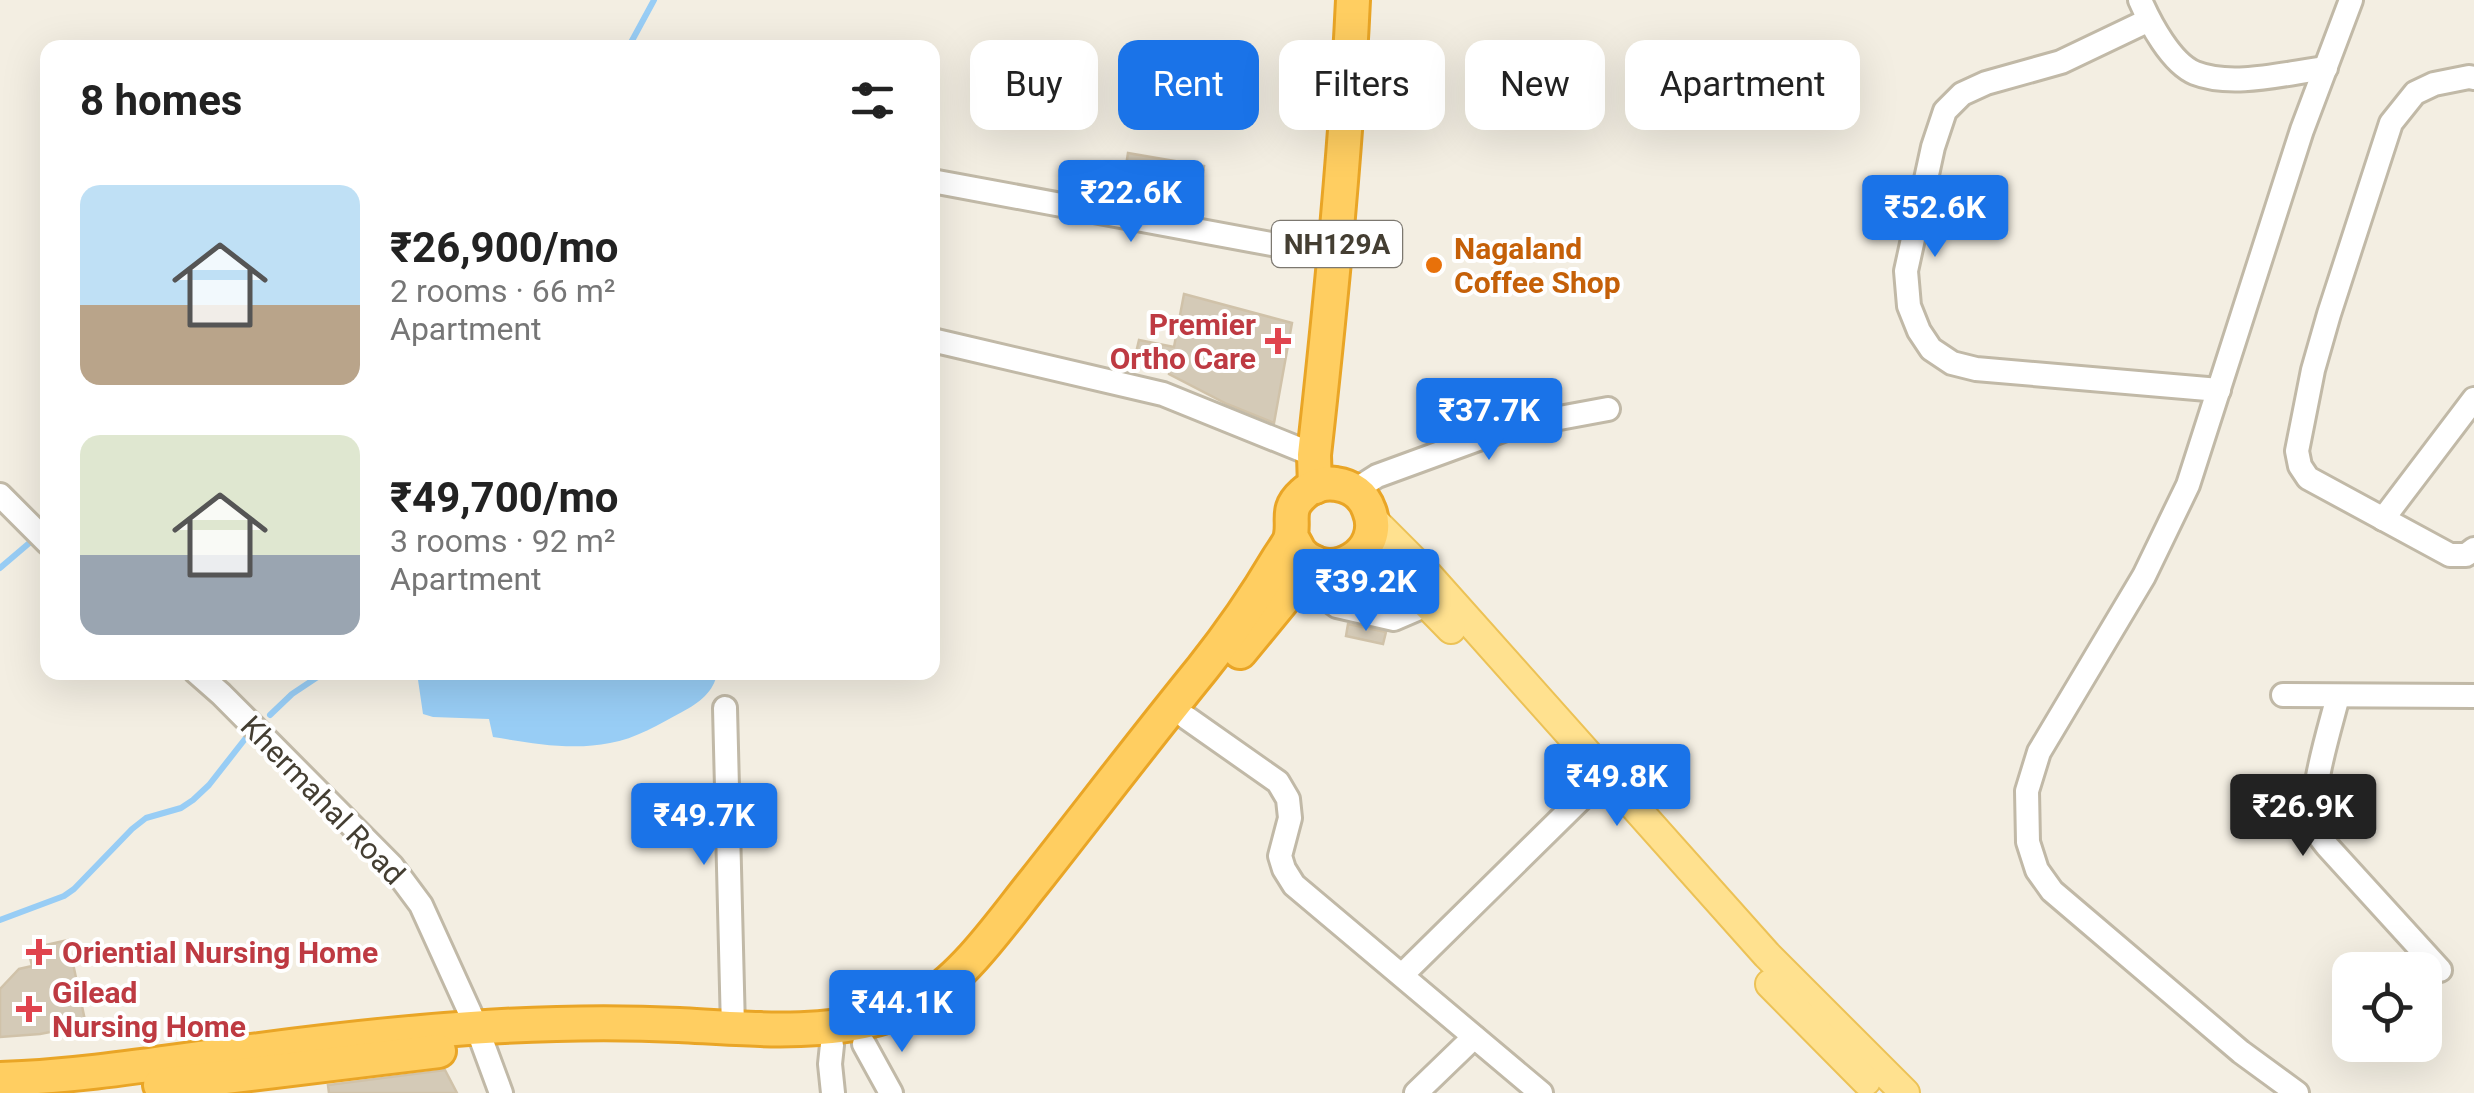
<!DOCTYPE html>
<html lang="en">
<head>
<meta charset="utf-8">
<style>
  :root { --surface:#fff; --page:#f6f6f6; --text:#222; --muted:#767676; --accent:#1a73e8 }
  body { margin:0; font-family:Roboto,sans-serif; background:var(--page); color:var(--text); height:100vh; display:flex; flex-direction:column; font-size:38px; white-space:nowrap }
  * { box-sizing:border-box; margin:0 }
  p { font-size:32px; color:var(--muted) }
  .icon { flex:none; width:55px; height:55px; fill:none; stroke:currentColor; stroke-width:2; stroke-linecap:round; stroke-linejoin:round }
  .map { position:relative; flex:1; overflow:hidden }
  .side { position:absolute; left:40px; top:40px; width:900px; height:640px; display:flex; flex-direction:column; background:var(--surface); border-radius:20px; box-shadow:0 10px 40px #0002 }
  .side>* { flex:none }
  .guide { position:absolute; left:970px; top:40px; width:950px; height:90px; display:flex; gap:20px }
  .buttons { position:absolute; left:2332px; top:952px; display:grid; gap:20px }
  .buttons a { display:grid; place-items:center; width:110px; height:110px; border-radius:20px; background:var(--surface); box-shadow:0 10px 40px #0002; font-size:50px }
  .price { position:absolute; translate:-50% -85px; padding:0 22px; border-radius:10px; background:var(--accent); color:#fff; font-size:32px; line-height:65px; filter:drop-shadow(0 2px 5px #0008) }
  .price::after { content:''; position:absolute; left:50%; top:60px; width:30px; height:22px; margin-left:-15px; background:inherit; clip-path:polygon(0 0,100% 0,50% 100%) }
  .price.selected { background:#222; color:#fff }
  ul { padding:0; list-style:none }
  li { display:flex; align-items:center; gap:30px; height:250px; padding:0 40px }
  li span { display:grid; place-items:center; flex:none; width:280px; height:200px; border-radius:20px; color:#555 }
  li>.icon { margin-inline-start:auto }
  span .icon { width:120px; height:120px; fill:#fffc; stroke-width:1 }
  li b { font-size:42px }
  h2 { display:flex; justify-content:space-between; align-items:center; height:120px; padding:0 40px; font-size:42px }
  .tag { padding:0 35px; border-radius:20px; background:var(--surface); box-shadow:0 10px 40px #0002; font-size:35px; line-height:90px }
  .tag.selected { background:var(--accent); color:#fff }
  .map>svg:first-child { display:block }
</style>
</head>
<body>
<div class="map">
<svg width="2474" height="1093" viewBox="0 0 2474 1093">
  <rect width="100%" height="100%" fill="#f3eee2"/>
  <!-- water -->
  <path fill="#98cdf5" d="M417,673V672L717,673C714,692 699,703 682,712C660,724 635,739 610,743C571,751 531,743 493,737L489,719L433,717L423,714Z"/>
  <g fill="none" stroke-linecap="round" stroke-linejoin="round">
    <!-- stream -->
    <g stroke="#98cdf5" stroke-width="6">
      <polyline points="628,48 654,0"/>
      <polyline points="0,568 34,539"/>
      <polyline points="270,715 292,694 325,672"/>
      <polyline points="0,920 64,896 74,889 132,829 146,818 181,808 193,800 209,785 245,739"/>
    </g>
  </g>
  <!-- building -->
  <g fill="#d4cab7" stroke="#d0c2a9" stroke-width="2.5">
    <polygon points="1128,153 1204,166 1197,210 1121,198"/>
    <polygon points="1184,294 1292,323 1274,423 1227,404 1169,374 1171,364 1135,357 1139,340 1174,347"/>
    <polygon points="1348,624 1386,632 1383,644 1346,636"/>
    <polygon points="68,940 86,1025 40,1034 0,1037 0,989 19,969 32,966 28,949"/>
    <polygon points="445,1070 457,1093 329,1093 328,1085"/>
  </g>
  <g fill="none" stroke-linecap="round" stroke-linejoin="round">
    <defs>
      <g id="minor">
        <path d="M2140,0C2150,23 2171,63 2195,73C2233,88 2286,73 2326,68"/>
        <polyline points="2149,20 2061,62 1986,83 1962,94 1945,111 1933,147 1906,271 1909,306 1919,331 1931,349 1952,363 1976,369 2219,390"/>
        <polyline points="2474,78 2469,77 2434,84 2415,93 2391,123 2329,314 2313,370 2297,451 2300,466 2308,478 2450,555 2466,555 2474,549"/>
        <polyline points="932,181 1336,256"/>
        <polyline points="932,340 1163,394 1314,455"/>
        <polyline points="1355,490 1377,476 1511,427 1608,409"/>
        <polyline points="0,495 48,543"/>
        <polyline points="2383,519 2474,399"/>
        <polyline points="1300,579 1337,606 1394,619 1429,604"/>
        <polyline points="196,672 221,694 392,866 421,905 477,1028 501,1093"/>
        <polyline points="2283,695 2474,696"/>
        <path d="M2338,696C2330,729 2305,803 2318,833C2320,838 2324,842 2327,846L2440,970"/>
        <polyline points="725,708 733,1028"/>
        <polyline points="1187,718 1278,782 1288,799 1290,818 1280,856 1284,869 1294,885 1541,1093"/>
        <polyline points="1402,975 1593,787"/>
        <polyline points="864,1044 891,1093"/>
        <polyline points="832,1045 830,1064 833,1093"/>
        <polyline points="1416,1093 1474,1037"/>
        <polyline points="2297,1093 2241,1052 2052,891 2037,870 2028,842 2027,791 2039,752 2144,576 2188,485 2302,130 2351,0"/>
      </g>
      <g id="major">
        <polyline points="1373,520 1428,575 1767,955 1905,1093"/>
        <polyline points="1362,553 1408,585 1451,629"/>
        <polyline points="1770,984 1866,1081"/>
      </g>
      <g id="highway">
        <path d="M1315,487L1314,455C1331,303 1346,152 1353,0"/>
        <polyline points="1240,652 1314,562"/>
        <path d="M0,1079C87,1076 172,1061 259,1050C397,1032 539,1018 679,1025C757,1029 856,1040 925,999C966,975 1005,918 1035,881C1091,810 1145,739 1202,669C1230,634 1255,598 1278,559C1282,552 1290,543 1291,535C1294,519 1286,509 1303,494C1311,486 1325,482 1336,484C1351,486 1364,495 1369,510C1386,552 1330,586 1300,552C1299,551 1292,537 1291,536"/>
        <polyline points="160,1085 439,1051"/>
      </g>
    </defs>
    <!-- minor casing -->
    <use href="#minor" stroke="#c1b9a7" stroke-width="28"/>
    <!-- major casing -->
    <use href="#major" stroke="#ecc256" stroke-width="32"/>
    <!-- highway casing -->
    <use href="#highway" stroke="#e9a526" stroke-width="38"/>
    <!-- minor -->
    <use href="#minor" stroke="#fff" stroke-width="22"/>
    <!-- major -->
    <use href="#major" stroke="#ffe18f" stroke-width="28"/>
    <!-- highway -->
    <use href="#highway" stroke="#ffce61" stroke-width="32"/>
  </g>
  <!-- markers -->
  <circle fill="#e8710a" stroke="#fff" stroke-width="4" cx="1434" cy="265" r="10"/>
  <g fill="#e0444e" stroke="#fff" stroke-width="4">
    <path d="M1273 326h10v10h10v10h-10v10h-10v-10h-10v-10h10z"/>
    <path d="M34 937h10v10h10v10h-10v10h-10v-10h-10v-10h10z"/>
    <path d="M24 994h10v10h10v10h-10v10h-10v-10h-10v-10h10z"/>
  </g>
  <g text-anchor="middle" dominant-baseline="central" stroke-width="8" stroke-linejoin="round" paint-order="stroke">
    <!-- shield labels -->
    <rect fill="#fff" stroke="#7c7870" stroke-width="2.5" x="1272" y="221" width="130" height="46" rx="8"/>
    <g font-size="28" font-weight="bold" fill="#443e32">
      <text x="1337" y="244">NH129A</text>
    </g>
    <!-- food labels -->
    <g font-size="30" font-weight="bold" fill="#c56008" stroke="#fff" text-anchor="start">
      <text x="1454" y="248">Nagaland<tspan x="1454" dy="34">Coffee Shop</tspan></text>
    </g>
    <!-- health labels -->
    <g font-size="30" font-weight="bold" fill="#be3a42" stroke="#fff" text-anchor="start">
      <text x="1256" y="324" text-anchor="end">Premier<tspan x="1256" dy="34">Ortho Care</tspan></text>
      <text x="62" y="952">Oriential Nursing Home</text>
      <text x="52" y="992">Gilead<tspan x="52" dy="34">Nursing Home</tspan></text>
    </g>
    <!-- street labels -->
    <g font-size="30" fill="#443e32" stroke="#fff">
      <text transform="translate(323 800) rotate(46)">Khermahal Road</text>
    </g>
  </g>
</svg>
<div class="buttons">
<a><svg class="icon" aria-label="locate" viewBox="0 0 24 24"><circle cx="12" cy="12" r="6"/><path d="M12 2v4M12 18v4M2 12h4M18 12h4"/></svg></a>
</div>
<b class="price" style="left:1131px;top:245px">₹22.6K</b>
<b class="price" style="left:1935px;top:260px">₹52.6K</b>
<b class="price" style="left:1489px;top:463px">₹37.7K</b>
<b class="price" style="left:1366px;top:634px">₹39.2K</b>
<b class="price" style="left:1617px;top:829px">₹49.8K</b>
<b class="price selected" style="left:2303px;top:859px">₹26.9K</b>
<b class="price" style="left:704px;top:868px">₹49.7K</b>
<b class="price" style="left:902px;top:1055px">₹44.1K</b>
<div class="guide">
<a class="tag">Buy</a>
<a class="tag selected">Rent</a>
<a class="tag">Filters</a>
<a class="tag">New</a>
<a class="tag">Apartment</a>
</div>
<section class="side">
<h2>8 homes<svg class="icon" aria-label="filters" viewBox="0 0 24 24"><path d="M4 7h16M4 17h16"/><circle cx="9" cy="7" r="2"/><circle cx="15" cy="17" r="2"/></svg></h2>
<ul>
<li><span style="background:linear-gradient(#bfe0f5 60%,#b9a48a 0)"><svg class="icon" aria-label="home" viewBox="0 0 24 24"><path d="M3 11l9-7 9 7M6 9v11h12V9"/></svg></span><div><b>₹26,900/mo</b><p>2 rooms · 66 m²</p><p>Apartment</p></div></li>
<li><span style="background:linear-gradient(#dfe7d0 60%,#9aa5b1 0)"><svg class="icon" aria-label="home" viewBox="0 0 24 24"><path d="M3 11l9-7 9 7M6 9v11h12V9"/></svg></span><div><b>₹49,700/mo</b><p>3 rooms · 92 m²</p><p>Apartment</p></div></li>
</ul>
</section>
</div>
</body>
</html>
